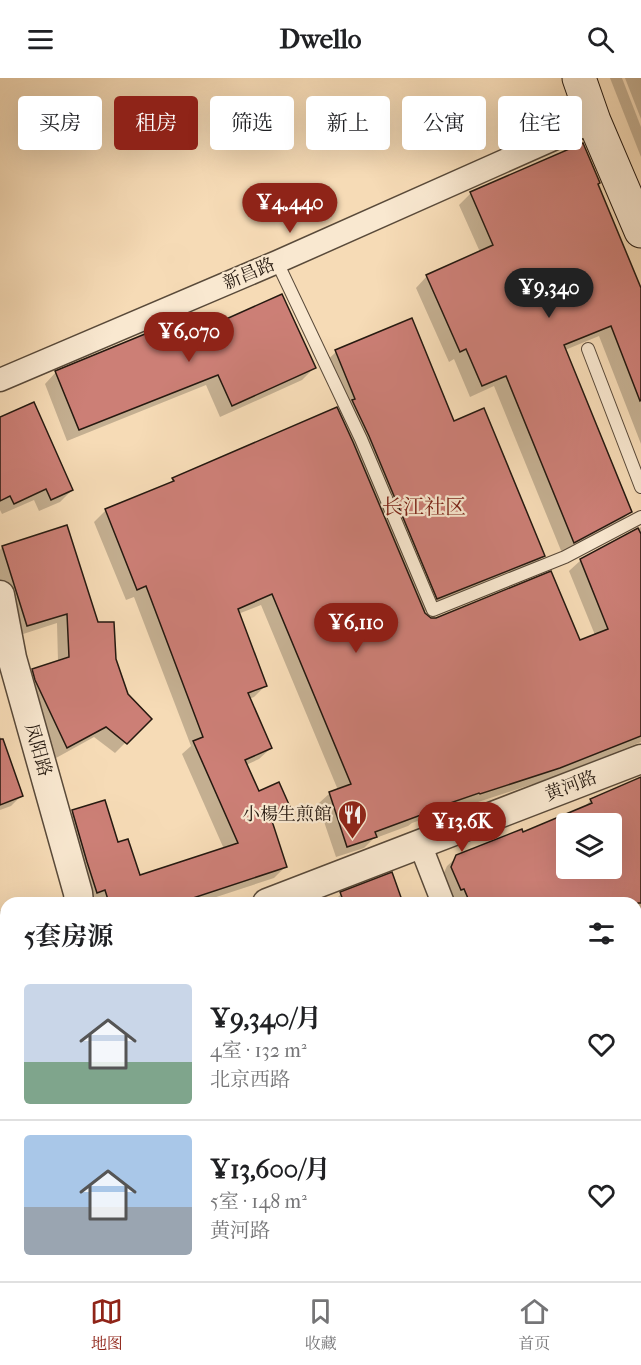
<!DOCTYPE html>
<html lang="zh">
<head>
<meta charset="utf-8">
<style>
  :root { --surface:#fff; --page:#f2f2f2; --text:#202124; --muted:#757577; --line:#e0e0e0; --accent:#8f2418 }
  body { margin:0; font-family:"IM FELL French Canon","Noto Serif SC",serif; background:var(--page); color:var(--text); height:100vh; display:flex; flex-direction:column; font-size:22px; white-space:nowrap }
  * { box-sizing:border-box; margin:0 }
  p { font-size:20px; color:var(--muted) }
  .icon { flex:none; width:33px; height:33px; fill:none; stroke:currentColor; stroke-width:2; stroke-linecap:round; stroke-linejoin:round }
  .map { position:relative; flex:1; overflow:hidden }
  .drawer { position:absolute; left:0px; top:819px; width:642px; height:384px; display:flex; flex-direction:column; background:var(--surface); border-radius:18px 18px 0 0; box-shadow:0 6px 24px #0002 }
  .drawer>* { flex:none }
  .banner { position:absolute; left:18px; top:18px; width:606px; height:54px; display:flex; gap:12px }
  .buttons { position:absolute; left:556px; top:735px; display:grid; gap:12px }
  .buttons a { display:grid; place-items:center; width:66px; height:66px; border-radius:6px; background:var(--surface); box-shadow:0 6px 24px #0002; font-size:30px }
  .price { position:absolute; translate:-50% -51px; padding:0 14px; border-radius:21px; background:var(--accent); color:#fff; font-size:20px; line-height:39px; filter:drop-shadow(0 2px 3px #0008) }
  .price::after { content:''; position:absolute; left:50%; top:36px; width:18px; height:14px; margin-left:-9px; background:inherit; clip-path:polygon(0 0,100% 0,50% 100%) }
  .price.selected { background:#222; color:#fff }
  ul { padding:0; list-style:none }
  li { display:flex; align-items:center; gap:18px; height:150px; padding:0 24px }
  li+li { border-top:2px solid var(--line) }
  li span { display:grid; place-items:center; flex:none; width:168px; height:120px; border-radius:6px; color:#555 }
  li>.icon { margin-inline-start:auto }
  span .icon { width:72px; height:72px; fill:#fffc; stroke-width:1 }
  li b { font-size:26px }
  h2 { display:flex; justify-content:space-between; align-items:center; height:72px; padding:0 24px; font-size:26px }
  .tag { padding:0 21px; border-radius:6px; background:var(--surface); box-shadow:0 6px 24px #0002; font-size:21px; line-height:54px }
  .tag.selected { background:var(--accent); color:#fff }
  header { display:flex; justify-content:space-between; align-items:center; height:78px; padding:0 24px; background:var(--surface); font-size:27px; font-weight:800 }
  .tab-bar { display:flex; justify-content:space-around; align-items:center; height:84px; border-top:2px solid var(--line); background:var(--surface); font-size:16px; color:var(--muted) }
  .tab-bar a { display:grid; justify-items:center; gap:3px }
  .tab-bar .selected { color:var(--accent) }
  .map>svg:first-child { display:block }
</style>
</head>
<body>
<header><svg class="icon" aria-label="menu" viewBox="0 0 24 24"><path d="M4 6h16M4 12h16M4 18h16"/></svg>Dwello<svg class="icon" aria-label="search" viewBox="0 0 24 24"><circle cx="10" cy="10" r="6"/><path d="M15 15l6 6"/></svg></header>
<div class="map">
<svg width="641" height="1203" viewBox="0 0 641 1203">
  <rect width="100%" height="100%" fill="#f6dbb6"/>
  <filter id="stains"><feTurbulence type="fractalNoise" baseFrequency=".00333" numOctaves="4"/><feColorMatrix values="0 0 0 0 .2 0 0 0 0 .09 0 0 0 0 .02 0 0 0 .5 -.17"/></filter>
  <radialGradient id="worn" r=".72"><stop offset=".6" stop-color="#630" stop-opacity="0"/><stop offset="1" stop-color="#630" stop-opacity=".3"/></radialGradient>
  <!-- green -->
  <polygon fill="#c0bf8b" stroke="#726c4e" stroke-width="1.5" points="641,1163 641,1203 528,1203 545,1197 636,1197 636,1165"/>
  <!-- shadow -->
  <g fill="#0003" fill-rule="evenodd">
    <polygon points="610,0 622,0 641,49 641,79"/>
    <polygon points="625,0 641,0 641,41"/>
    <polygon points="582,67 596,106 641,214 641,366 599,258 565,272 630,434 619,445 562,475 494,308 470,319 454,281 449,284 416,210 427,198 480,174 459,127 471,115"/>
    <polygon points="185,261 314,290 302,302 220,339 206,307 67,363 45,306 56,294"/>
    <polygon points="336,274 453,345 543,478 529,492 424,534 426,539 431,542 579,564 595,557 569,493 581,482 641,449 641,664 548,701 469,727 468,725 412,745 408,748 373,761 364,770 336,779 318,726 330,715 338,712 261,527 238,536 265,608 254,619 249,621 271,670 259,681 246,687 258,715 289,731 278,742 271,745 285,789 274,800 198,825 94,825 93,823 86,825 61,745 73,734 117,766 139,799 224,771 182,676 191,668 134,519 126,522 94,444 106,432 168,407 173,402 338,329 321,288"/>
    <polygon points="0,341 72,412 60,424 39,433 34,422 2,436 0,432"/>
    <polygon points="2,469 97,546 115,581 126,616 149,641 115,675 94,659 56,680 25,613 22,603 33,592 58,584 57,545 17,558 0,506 0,472"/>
    <polygon points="0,658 21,718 11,728 0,732"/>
    <path d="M641,701V1123L636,1125V825H458L455,819L452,820L442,799L447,788L457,779L522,756L582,731L591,722ZM567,746H612V790H567Z"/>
    <polygon points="341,816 402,825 332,825"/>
    <polygon points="0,832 6,833 6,877 0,892"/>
    <polygon points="6,970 6,1197 139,1197 144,1203 0,1203 0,975"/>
    <polygon points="367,1197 445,1197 433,1203 369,1203"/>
  </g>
  <!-- building -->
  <g fill="#cc7f76" stroke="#251910" stroke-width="1.5" fill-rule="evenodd">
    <polygon points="583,65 600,105 598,106 641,210 641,322 640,323 611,248 564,267 632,434 574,465 506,298 482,308 466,271 460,274 426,197 493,167 470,114"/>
    <polygon points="282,216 316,290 232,328 218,297 79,352 55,293 179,242 186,259"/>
    <polygon points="412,240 454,343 484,330 545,478 437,521 369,358 352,322 355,321 335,272"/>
    <polygon points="34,324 73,412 51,422 46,411 14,426 10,418 0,423 0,339"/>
    <polygon points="337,329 353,364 425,535 431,540 436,540 551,493 580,562 608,551 580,481 638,450 641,456 641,658 560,690 480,716 479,715 421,735 421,737 375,754 377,759 347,769 329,714 351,706 272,516 238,531 267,608 248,615 272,670 245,682 259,713 279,704 291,731 271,740 287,789 178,825 109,825 105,812 97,815 87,784 72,732 105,722 118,764 128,761 140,797 238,765 193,663 203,659 146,508 137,512 105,431 174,403 172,400"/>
    <polygon points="67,447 98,544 114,544 116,581 128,616 152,641 127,666 106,649 67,670 35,602 32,591 69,579 67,536 27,548 2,468"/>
    <polygon points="0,661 3,661 23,718 0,727"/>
    <path d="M641,699V825H470L464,811L461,812L451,789L456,777L522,751L523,754L592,725L590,721ZM567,746H612V790H567Z"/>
    <polygon points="392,794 403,825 344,825 340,814"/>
  </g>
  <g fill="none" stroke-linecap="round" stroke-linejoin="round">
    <defs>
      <g id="service">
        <polyline points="277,184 361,361 433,532 565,479 641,439"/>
        <polyline points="588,271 641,409"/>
      </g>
      <g id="minor">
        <polyline points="0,302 277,184 594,43"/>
        <polyline points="420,766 443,825"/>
        <polyline points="636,1140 641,1138"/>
        <polyline points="476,1203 491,1197"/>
      </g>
      <g id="tertiary">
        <polyline points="0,517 12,580 78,815 79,825"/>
        <polyline points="267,825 641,681"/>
        <polyline points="0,949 6,944"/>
        <polyline points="316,1197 322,1203"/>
      </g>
      <polyline id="secondary" points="579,0 594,43 641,153"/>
    </defs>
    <!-- service casing -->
    <use href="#service" stroke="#594a3a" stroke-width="14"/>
    <!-- minor casing -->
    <use href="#minor" stroke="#594a3a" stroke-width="25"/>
    <!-- tertiary casing -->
    <use href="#tertiary" stroke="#594a3a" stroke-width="31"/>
    <!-- secondary casing -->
    <use href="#secondary" stroke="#251910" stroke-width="35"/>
    <!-- service -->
    <use href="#service" stroke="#f9e8d0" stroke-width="12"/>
    <!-- minor -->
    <use href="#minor" stroke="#f9e8d0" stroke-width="22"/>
    <!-- tertiary -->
    <use href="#tertiary" stroke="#f9e8d0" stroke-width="28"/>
    <!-- secondary -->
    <use href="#secondary" stroke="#f9e8d0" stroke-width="33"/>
  </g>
  <!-- icons -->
  <defs>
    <symbol id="restaurant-pin" viewBox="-11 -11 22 30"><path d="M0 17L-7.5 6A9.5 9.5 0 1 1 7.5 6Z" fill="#8f2418" stroke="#f9e8d0"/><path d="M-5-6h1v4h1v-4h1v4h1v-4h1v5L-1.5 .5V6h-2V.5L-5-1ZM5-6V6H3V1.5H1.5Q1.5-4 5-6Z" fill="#fff"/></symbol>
  </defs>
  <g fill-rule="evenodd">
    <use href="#restaurant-pin" x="336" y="720" width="33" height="45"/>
  </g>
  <g text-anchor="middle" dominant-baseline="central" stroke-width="4.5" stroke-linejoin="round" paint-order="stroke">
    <!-- street labels -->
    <g font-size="18" fill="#251910" stroke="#f9e8d0">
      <text transform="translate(249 196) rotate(-23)">新昌路</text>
      <text transform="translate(38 672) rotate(74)">凤阳路</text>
      <text transform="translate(571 708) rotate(-21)">黄河路</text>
    </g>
    <!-- poi labels -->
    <g font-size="18" fill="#251910" stroke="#f9e8d0" text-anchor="end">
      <text x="332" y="736">小楊生煎館</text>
    </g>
    <!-- quarter labels -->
    <g font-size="21" fill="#7a1f14" stroke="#f9e8d0">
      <text x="424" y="429">长江社区</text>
    </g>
  </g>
  <rect width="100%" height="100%" filter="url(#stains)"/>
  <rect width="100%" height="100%" fill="url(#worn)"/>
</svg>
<div class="buttons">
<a><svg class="icon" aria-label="layers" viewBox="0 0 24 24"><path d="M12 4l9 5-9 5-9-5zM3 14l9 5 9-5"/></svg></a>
</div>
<b class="price" style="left:290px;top:156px">¥4,440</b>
<b class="price selected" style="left:549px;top:241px">¥9,340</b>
<b class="price" style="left:189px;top:285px">¥6,070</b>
<b class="price" style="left:356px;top:576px">¥6,110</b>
<b class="price" style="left:462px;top:775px">¥13.6K</b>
<div class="banner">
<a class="tag">买房</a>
<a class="tag selected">租房</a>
<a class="tag">筛选</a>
<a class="tag">新上</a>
<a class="tag">公寓</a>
<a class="tag">住宅</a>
</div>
<section class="drawer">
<h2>5套房源<svg class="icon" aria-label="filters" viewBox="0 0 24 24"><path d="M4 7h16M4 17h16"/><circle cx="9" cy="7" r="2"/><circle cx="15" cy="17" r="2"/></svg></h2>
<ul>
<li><span style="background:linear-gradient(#c9d6e8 65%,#7fa58c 0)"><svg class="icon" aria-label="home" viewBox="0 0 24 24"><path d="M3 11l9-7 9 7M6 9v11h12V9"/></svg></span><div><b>¥9,340/月</b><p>4室 · 132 m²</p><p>北京西路</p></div><svg class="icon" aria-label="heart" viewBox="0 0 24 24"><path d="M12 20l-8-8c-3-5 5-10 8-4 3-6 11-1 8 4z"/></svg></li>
<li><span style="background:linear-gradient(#a9c7e8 60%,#9aa5b1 0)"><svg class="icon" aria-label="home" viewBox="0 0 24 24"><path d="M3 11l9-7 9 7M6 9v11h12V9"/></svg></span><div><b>¥13,600/月</b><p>5室 · 148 m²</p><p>黄河路</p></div><svg class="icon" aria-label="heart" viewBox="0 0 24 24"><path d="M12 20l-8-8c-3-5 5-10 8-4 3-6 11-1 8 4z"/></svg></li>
</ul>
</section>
</div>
<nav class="tab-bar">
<a class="selected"><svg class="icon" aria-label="map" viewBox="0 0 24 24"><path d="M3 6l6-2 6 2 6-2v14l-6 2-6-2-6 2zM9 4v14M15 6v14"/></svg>地图</a>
<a><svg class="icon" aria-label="saved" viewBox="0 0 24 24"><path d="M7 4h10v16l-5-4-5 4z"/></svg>收藏</a>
<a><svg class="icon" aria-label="home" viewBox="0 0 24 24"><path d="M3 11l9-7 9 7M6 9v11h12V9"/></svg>首页</a>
</nav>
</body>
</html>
